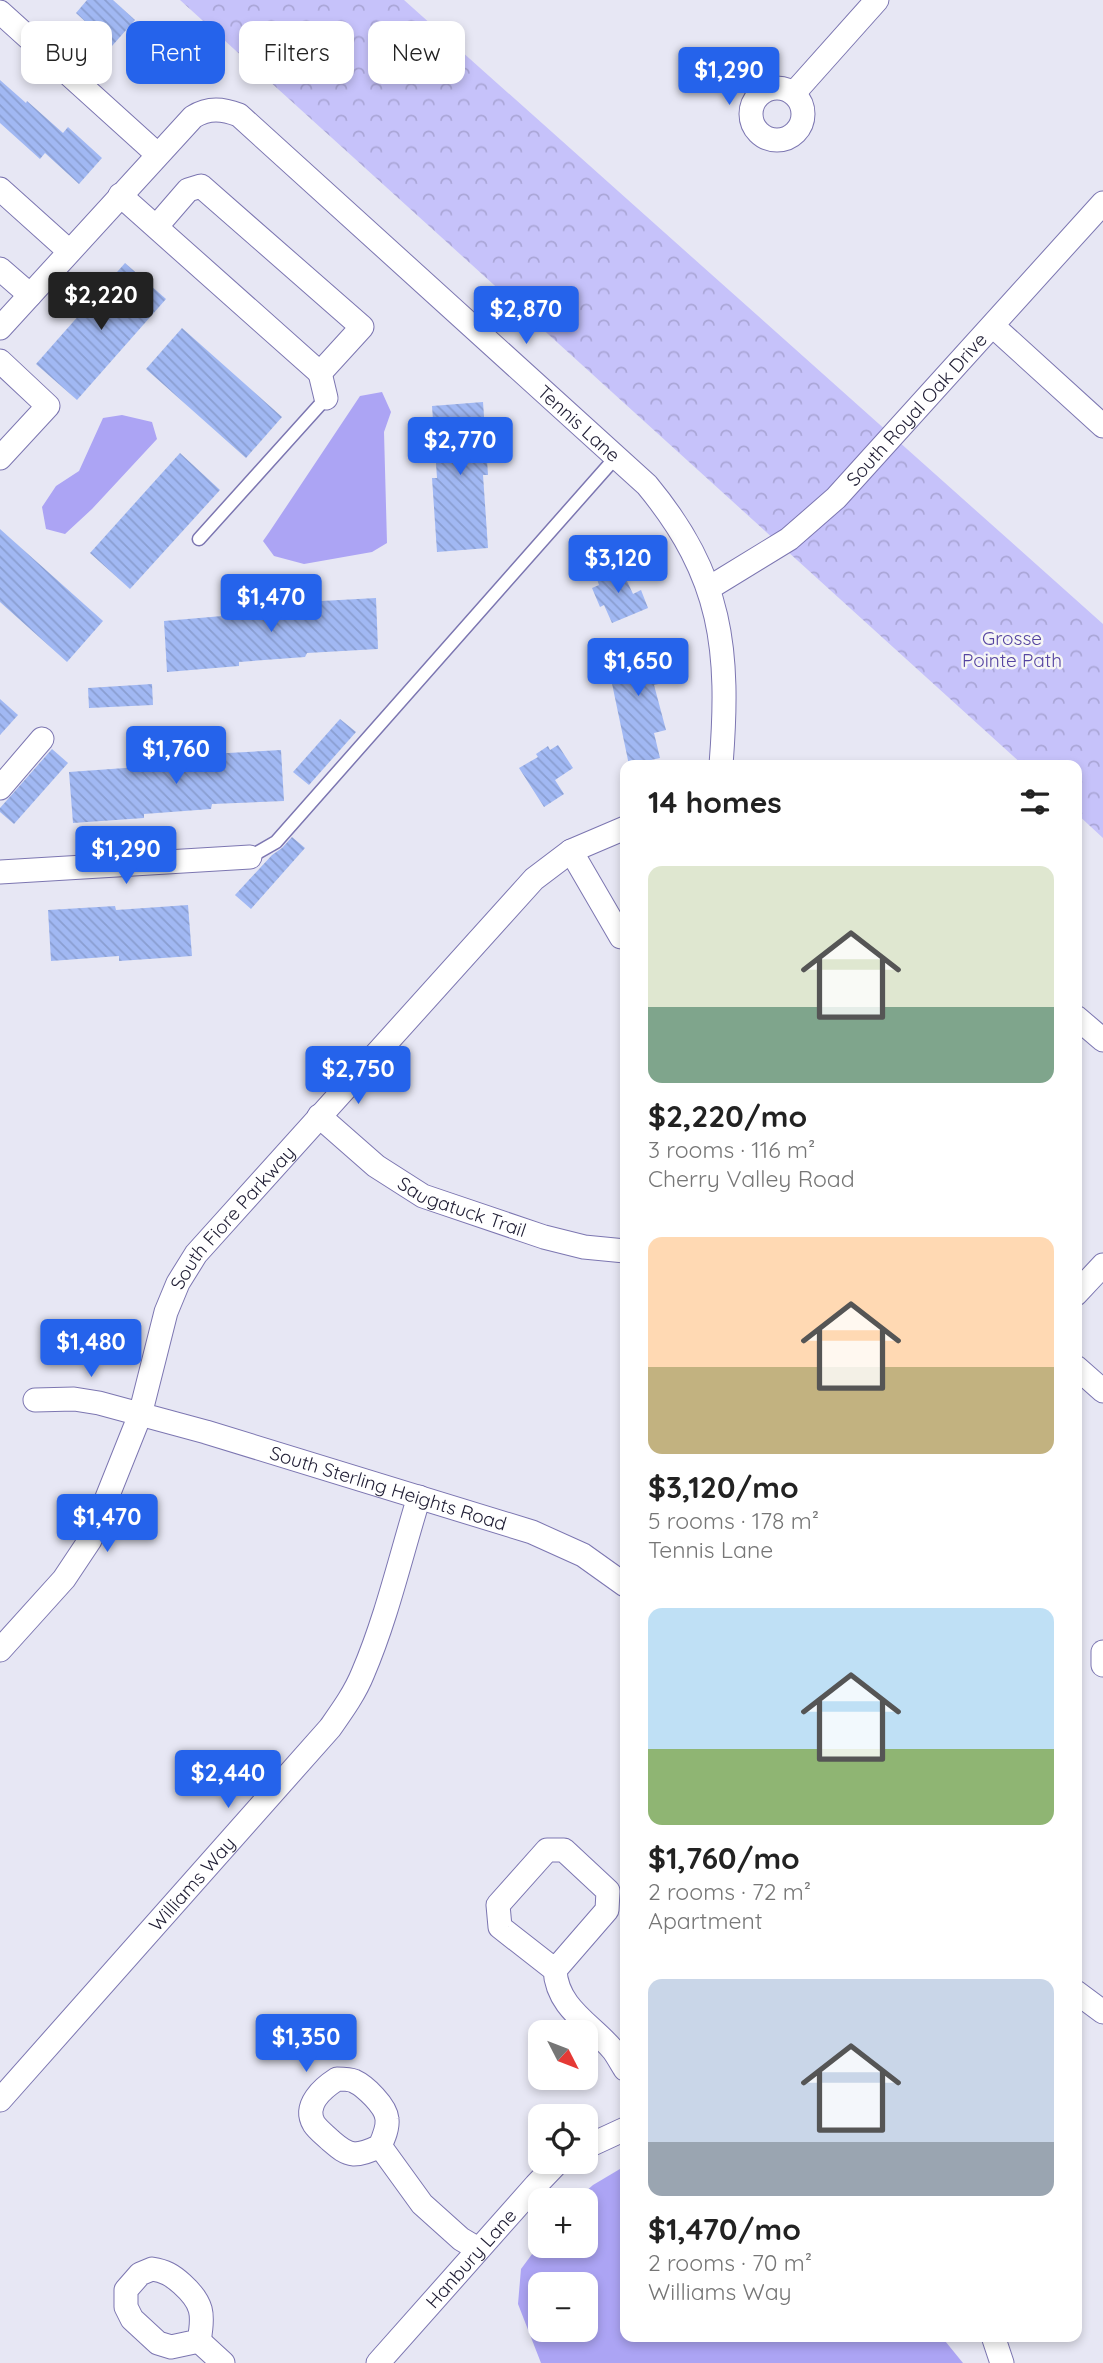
<!DOCTYPE html>
<html lang="en">
<head>
<meta charset="utf-8">
<style>
  :root { --surface:#fff; --page:#f2f2f2; --text:#222; --muted:#767676; --accent:#2563eb }
  body { margin:0; font-family:Quicksand,sans-serif; background:var(--page); color:var(--text); height:100vh; display:flex; flex-direction:column; font-size:26px; white-space:nowrap }
  * { box-sizing:border-box; margin:0 }
  p { font-size:23px; color:var(--muted) }
  .icon { flex:none; width:38px; height:38px; fill:none; stroke:currentColor; stroke-width:2; stroke-linecap:round; stroke-linejoin:round }
  .map { position:relative; flex:1; overflow:hidden }
  .panel { position:absolute; left:620px; top:760px; width:462px; height:1582px; display:flex; flex-direction:column; background:var(--surface); border-radius:14px; box-shadow:0 4px 10px #0003 }
  .panel>* { flex:none }
  .banner { position:absolute; left:21px; top:21px; width:494px; height:63px; display:flex; gap:14px }
  .needle { width:46px; rotate:132deg }
  .fabs { position:absolute; left:528px; top:2020px; display:grid; gap:14px }
  .fabs a { display:grid; place-items:center; width:70px; height:70px; border-radius:14px; background:var(--surface); box-shadow:0 4px 10px #0003; font-size:35px }
  .price { position:absolute; translate:-50% -60px; padding:0 16px; border-radius:7px; background:var(--accent); color:#fff; font-size:23px; line-height:46px; filter:drop-shadow(0 2px 4px #0008) }
  .price::after { content:''; position:absolute; left:50%; top:42px; width:21px; height:16px; margin-left:-10px; background:inherit; clip-path:polygon(0 0,100% 0,50% 100%) }
  .price.current { background:#222; color:#fff }
  ul { padding:0; list-style:none }
  li { display:grid; align-content:center; gap:14px; height:371px; padding:0 28px }
  li span { display:grid; place-items:center; height:217px; border-radius:14px; color:#555 }
  li>.icon { margin-inline-start:auto }
  span .icon { width:126px; height:126px; fill:#fffc; stroke-width:1 }
  li b { font-size:30px }
  h2 { display:flex; justify-content:space-between; align-items:center; height:84px; padding:0 28px; font-size:30px }
  .tag { padding:0 24px; border-radius:14px; background:var(--surface); box-shadow:0 4px 10px #0003; font-size:24px; line-height:63px }
  .tag.current { background:var(--accent); color:#fff }
  .map>svg:first-child { display:block }
</style>
</head>
<body>
<div class="map">
<svg width="1103" height="2363" viewBox="0 0 1103 2363">
  <defs>
    <pattern id="park-crowns" width="20" height="18" patternUnits="userSpaceOnUse" patternTransform="scale(1.75)"><rect width="20" height="18" fill="#c6c2fa"/><path d="M2 6a3 3 0 1 1 6 0M12 15a3 3 0 1 1 6 0" fill="none" stroke="#aaa6d7"/></pattern>
    <pattern id="building-back-hatch" width="6" height="6" patternUnits="userSpaceOnUse" patternTransform="scale(1.75)"><rect width="6" height="6" fill="#a1b8f3"/><path d="M-1 5l2 2M0 0l6 6M5-1l2 2" fill="none" stroke="#8a9ed1"/></pattern>
  </defs>
  <rect width="100%" height="100%" fill="#e7e7f4"/>
  <!-- park -->
  <polygon fill="url(#park-crowns)" points="180,0 404,0 1103,624 1103,838 1076,813 1076,765 1023,765"/>
  <!-- water -->
  <g fill="#aca4f4" fill-rule="evenodd">
    <polygon points="382,392 391,412 384,432 387,543 372,552 304,564 274,556 263,541 270,531 360,396"/>
    <polygon points="122,415 152,422 157,439 92,509 65,534 46,529 42,507 56,486 79,471 103,418"/>
    <path d="M625,2166V2336H941L963,2363H541L518,2304L521,2269L541,2242V2245H586V2200H576L593,2185ZM541,2284H586V2329H541Z"/>
  </g>
  <!-- building -->
  <g fill="url(#building-back-hatch)">
    <polygon points="87,0 113,0 135,20 112,46 76,13"/>
    <polygon points="0,80 26,103 27,101 63,133 68,127 102,158 79,184 45,153 40,159 0,123"/>
    <polygon points="125,263 166,299 77,400 36,364"/>
    <polygon points="182,328 282,417 246,458 146,369"/>
    <polygon points="483,402 488,475 483,475 488,548 437,552 432,478 437,478 432,406"/>
    <polygon points="180,453 220,490 130,589 90,553"/>
    <polygon points="0,529 103,621 67,662 0,602"/>
    <polygon points="620,566 633,594 641,590 648,608 612,623 604,605 600,607 592,588 599,585 596,576"/>
    <polygon points="376,598 378,649 307,653 305,657 239,662 239,666 167,672 164,621 234,615 235,611 304,607 303,602"/>
    <polygon points="651,640 656,663 663,662 667,682 654,685 666,730 654,733 660,758 629,765 605,650"/>
    <polygon points="152,684 153,705 89,708 88,688"/>
    <polygon points="0,699 18,715 0,735"/>
    <polygon points="340,719 356,732 309,785 293,772"/>
    <polygon points="558,745 573,768 555,780 564,794 544,807 519,768 538,757 536,754 548,746 550,750"/>
    <polygon points="52,749 68,763 14,824 0,812 0,808"/>
    <polygon points="281,750 284,801 212,804 211,809 144,814 144,818 73,823 69,772 139,767 140,762 209,758 209,754"/>
    <polygon points="292,837 305,848 251,909 235,895 272,855 282,848"/>
    <polygon points="188,905 192,956 119,961 119,956 51,961 48,910 115,906 116,910"/>
  </g>
  <g fill="none" stroke-linecap="round" stroke-linejoin="round">
    <defs>
      <g id="service">
        <polyline points="199,539 326,398"/>
        <polyline points="250,857 276,842 616,457"/>
      </g>
      <g id="minor">
        <polyline points="0,12 157,154"/>
        <circle cx="777" cy="114" r="26"/>
        <polyline points="794,93 877,0"/>
        <polyline points="0,189 69,251"/>
        <polyline points="120,195 320,373 362,327 201,186 188,190 156,227"/>
        <polyline points="0,269 30,295"/>
        <polyline points="993,326 1103,426"/>
        <path id="s1" d="M0,328L193,117C209,107 223,109 239,115L647,485C723,577 730,650 721,765"/>
        <polyline points="0,361 48,406 0,458"/>
        <polyline points="320,373 326,398"/>
        <path id="s2" d="M709,588L789,539L836,498L1103,203"/>
        <polyline points="0,788 42,739"/>
        <polyline points="571,851 621,937"/>
        <polyline points="0,872 250,857"/>
        <polyline points="1076,1017 1103,1040"/>
        <path id="s3" d="M319,1116L376,1166L423,1196L544,1237L584,1247L625,1251"/>
        <polyline points="1076,1294 1103,1265"/>
        <polyline points="1076,1367 1103,1391"/>
        <path id="s4" d="M35,1400L74,1399L99,1403L206,1432L532,1532L583,1555L625,1585"/>
        <path id="s5" d="M0,1650L64,1579L90,1540L140,1415L166,1312L178,1283L196,1254L534,879L571,851L625,828"/>
        <polyline points="1103,1652 1103,1665"/>
        <path d="M555,1970L500,1927L498,1905L547,1850H564L608,1891L607,1910L555,1970C557,2008 591,2024 613,2050C617,2055 621,2063 625,2069"/>
        <polyline points="1076,1992 1103,2012"/>
        <path d="M337,2079C343,2079 349,2079 354,2081C365,2086 386,2106 387,2119C388,2128 384,2137 380,2146C372,2150 363,2154 354,2154C344,2153 337,2146 330,2140C325,2135 318,2130 314,2124C303,2105 323,2088 337,2079Z"/>
        <path id="s6" d="M0,2100L330,1728C342,1711 355,1693 363,1673C387,1617 401,1555 419,1497"/>
        <polyline points="380,2146 422,2204 461,2239 478,2249"/>
        <polyline points="586,2147 625,2129"/>
        <path d="M152,2269C165,2271 172,2275 182,2284C203,2303 204,2314 199,2341L171,2347L158,2343L132,2319L126,2307V2290L140,2274Z"/>
        <polyline points="993,2336 1002,2363"/>
        <polyline points="199,2341 223,2363"/>
        <path id="s7" d="M378,2363L536,2185L559,2161"/>
      </g>
    </defs>
    <!-- service casing -->
    <use href="#service" stroke="#7c76b1" stroke-width="15"/>
    <!-- minor casing -->
    <use href="#minor" stroke="#7c76b1" stroke-width="25"/>
    <!-- service -->
    <use href="#service" stroke="#fff" stroke-width="12"/>
    <!-- minor -->
    <use href="#minor" stroke="#fff" stroke-width="23"/>
  </g>
  <g text-anchor="middle" dominant-baseline="central" stroke-width="5" stroke-linejoin="round" paint-order="stroke">
    <!-- street labels -->
    <g font-size="19" fill="#1d1b32" stroke="#f5f5f5">
      <text stroke="none"><textPath href="#s2" startOffset="276">South Royal Oak Drive</textPath></text>
      <text stroke="none"><textPath href="#s1" startOffset="793">Tennis Lane</textPath></text>
      <text stroke="none"><textPath href="#s3" startOffset="172">Saugatuck Trail</textPath></text>
      <text stroke="none"><textPath href="#s5" startOffset="500">South Fiore Parkway</textPath></text>
      <text stroke="none"><textPath href="#s4" startOffset="366">South Sterling Heights Road</textPath></text>
      <text stroke="none"><textPath href="#s6" startOffset="289">Williams Way</textPath></text>
      <text stroke="none"><textPath href="#s7" startOffset="140">Hanbury Lane</textPath></text>
    </g>
    <!-- park labels -->
    <g font-size="19" fill="#5544a1" stroke="#f5f5f5">
      <text x="1012" y="638">Grosse<tspan x="1012" dy="22">Pointe Path</tspan></text>
    </g>
  </g>
</svg>
<div class="fabs">
<a><svg class="needle" viewBox="-14 -14 28 28"><path d="M0-13l5 13h-10z" fill="#e53935"/><path d="M0 13l5-13h-10z" fill="#767676"/></svg></a>
<a><svg class="icon" aria-label="locate" viewBox="0 0 24 24"><circle cx="12" cy="12" r="6"/><path d="M12 2v4M12 18v4M2 12h4M18 12h4"/></svg></a>
<a>+</a>
<a>−</a>
</div>
<b class="price" style="left:729px;top:107px">$1,290</b>
<b class="price current" style="left:101px;top:332px">$2,220</b>
<b class="price" style="left:526px;top:346px">$2,870</b>
<b class="price" style="left:460px;top:477px">$2,770</b>
<b class="price" style="left:618px;top:595px">$3,120</b>
<b class="price" style="left:271px;top:634px">$1,470</b>
<b class="price" style="left:638px;top:698px">$1,650</b>
<b class="price" style="left:176px;top:786px">$1,760</b>
<b class="price" style="left:126px;top:886px">$1,290</b>
<b class="price" style="left:358px;top:1106px">$2,750</b>
<b class="price" style="left:91px;top:1379px">$1,480</b>
<b class="price" style="left:107px;top:1554px">$1,470</b>
<b class="price" style="left:228px;top:1810px">$2,440</b>
<b class="price" style="left:306px;top:2074px">$1,350</b>
<div class="banner">
<a class="tag">Buy</a>
<a class="tag current">Rent</a>
<a class="tag">Filters</a>
<a class="tag">New</a>
</div>
<section class="panel">
<h2>14 homes<svg class="icon" aria-label="filters" viewBox="0 0 24 24"><path d="M4 7h16M4 17h16"/><circle cx="9" cy="7" r="2"/><circle cx="15" cy="17" r="2"/></svg></h2>
<ul>
<li><span style="background:linear-gradient(#dfe7d0 65%,#7fa58c 0)"><svg class="icon" aria-label="home" viewBox="0 0 24 24"><path d="M3 11l9-7 9 7M6 9v11h12V9"/></svg></span><div><b>$2,220/mo</b><p>3 rooms · 116 m²</p><p>Cherry Valley Road</p></div></li>
<li><span style="background:linear-gradient(#ffd9b3 60%,#c2b280 0)"><svg class="icon" aria-label="home" viewBox="0 0 24 24"><path d="M3 11l9-7 9 7M6 9v11h12V9"/></svg></span><div><b>$3,120/mo</b><p>5 rooms · 178 m²</p><p>Tennis Lane</p></div></li>
<li><span style="background:linear-gradient(#bfe0f5 65%,#8fb573 0)"><svg class="icon" aria-label="home" viewBox="0 0 24 24"><path d="M3 11l9-7 9 7M6 9v11h12V9"/></svg></span><div><b>$1,760/mo</b><p>2 rooms · 72 m²</p><p>Apartment</p></div></li>
<li><span style="background:linear-gradient(#c9d6e8 75%,#9aa5b1 0)"><svg class="icon" aria-label="home" viewBox="0 0 24 24"><path d="M3 11l9-7 9 7M6 9v11h12V9"/></svg></span><div><b>$1,470/mo</b><p>2 rooms · 70 m²</p><p>Williams Way</p></div></li>
</ul>
</section>
</div>
</body>
</html>
